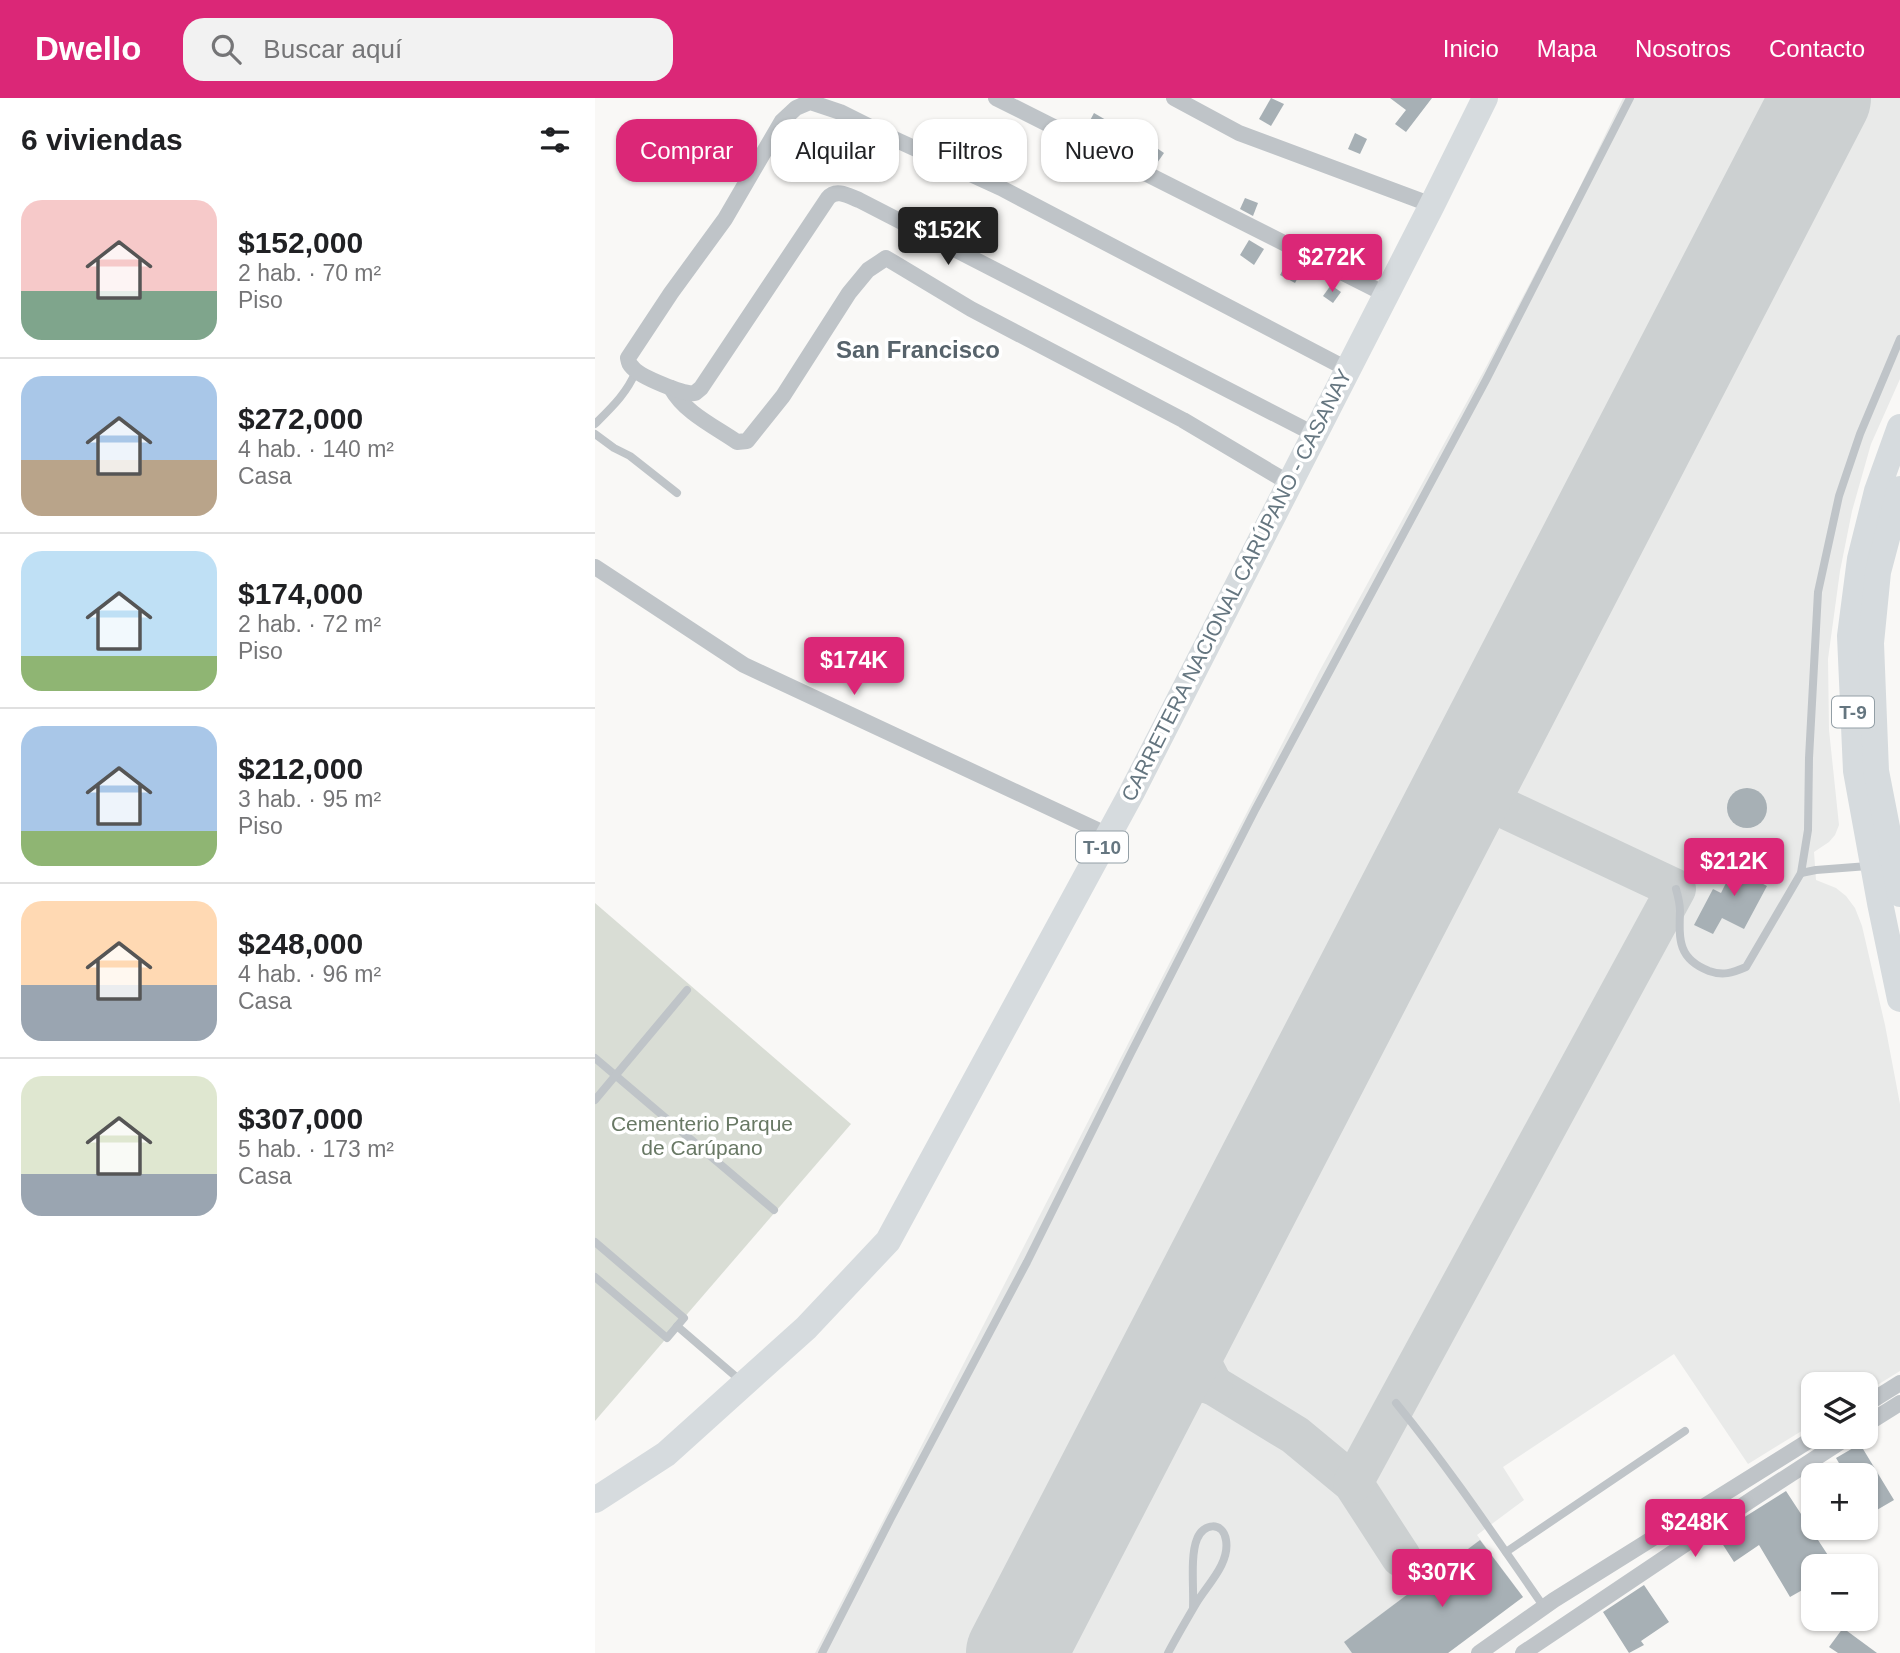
<!DOCTYPE html>
<html lang="es">
<head>
<meta charset="utf-8">
<style>
  :root { --surface:#fff; --page:#f2f2f2; --text:#202124; --muted:#757577; --line:#e0e0e0; --accent:#db2777 }
  body { margin:0; font-family:Arial,sans-serif; background:var(--page); color:var(--text); height:100vh; display:flex; flex-direction:column; font-size:26px; white-space:nowrap }
  * { box-sizing:border-box; margin:0 }
  p { font-size:23px; color:var(--muted) }
  .icon { flex:none; width:38px; height:38px; fill:none; stroke:currentColor; stroke-width:2; stroke-linecap:round; stroke-linejoin:round }
  .map { position:relative; flex:1; overflow:hidden }
  .details { display:flex; flex-direction:column; background:var(--surface); width:595px }
  .details>* { flex:none }
  .hud { position:absolute; left:21px; top:21px; width:665px; height:63px; display:flex; gap:14px }
  .fabs { position:absolute; left:1206px; top:1274px; display:grid; gap:14px }
  .fabs a { display:grid; place-items:center; width:77px; height:77px; border-radius:14px; background:var(--surface); box-shadow:0 2px 5px #0004; font-size:35px }
  .price { position:absolute; translate:-50% -60px; padding:0 16px; border-radius:7px; background:var(--accent); color:#fff; font-size:23px; line-height:46px; filter:drop-shadow(0 2px 4px #0008) }
  .price::after { content:''; position:absolute; left:50%; top:42px; width:21px; height:16px; margin-left:-10px; background:inherit; clip-path:polygon(0 0,100% 0,50% 100%) }
  .price.selected { background:#222; color:#fff }
  ul { padding:0; list-style:none }
  li { display:flex; align-items:center; gap:21px; height:175px; padding:0 21px }
  li+li { border-top:2px solid var(--line) }
  li span { display:grid; place-items:center; flex:none; width:196px; height:140px; border-radius:21px; color:#555 }
  li>.icon { margin-inline-start:auto }
  span .icon { width:84px; height:84px; fill:#fffc; stroke-width:1 }
  li b { font-size:30px }
  h2 { display:flex; justify-content:space-between; align-items:center; height:84px; padding:0 21px; font-size:30px }
  .pill { padding:0 24px; border-radius:21px; background:var(--surface); box-shadow:0 2px 5px #0004; font-size:24px; line-height:63px }
  .pill.selected { background:var(--accent); color:#fff }
  header { display:flex; align-items:center; gap:42px; box-sizing:border-box; height:98px; padding:0 35px; background:var(--accent); color:#fff }
  header strong { font-size:33px }
  nav { display:flex; gap:38px; margin-inline-start:auto; font-size:24px }
  .search { width:490px; height:63px; background:var(--page); display:flex; align-items:center; gap:18px; box-sizing:border-box; padding:0 24px; border-radius:21px; color:var(--muted); font-size:26px }
  main { display:flex; flex:1; min-height:0 }
  .map>svg:first-child { display:block }
</style>
</head>
<body>
<header>
<strong>Dwello</strong>
<div class="search"><svg class="icon" aria-label="search" viewBox="0 0 24 24"><circle cx="10" cy="10" r="6"/><path d="M15 15l6 6"/></svg>Buscar aquí</div>
<nav><a>Inicio</a><a>Mapa</a><a>Nosotros</a><a>Contacto</a></nav>
</header>
<main>
<section class="details">
<h2>6 viviendas<svg class="icon" aria-label="filters" viewBox="0 0 24 24"><path d="M4 7h16M4 17h16"/><circle cx="9" cy="7" r="2"/><circle cx="15" cy="17" r="2"/></svg></h2>
<ul>
<li><span style="background:linear-gradient(#f6c9c9 65%,#7fa58c 0)"><svg class="icon" aria-label="home" viewBox="0 0 24 24"><path d="M3 11l9-7 9 7M6 9v11h12V9"/></svg></span><div><b>$152,000</b><p>2 hab. · 70 m²</p><p>Piso</p></div></li>
<li><span style="background:linear-gradient(#a9c7e8 60%,#b9a48a 0)"><svg class="icon" aria-label="home" viewBox="0 0 24 24"><path d="M3 11l9-7 9 7M6 9v11h12V9"/></svg></span><div><b>$272,000</b><p>4 hab. · 140 m²</p><p>Casa</p></div></li>
<li><span style="background:linear-gradient(#bfe0f5 75%,#8fb573 0)"><svg class="icon" aria-label="home" viewBox="0 0 24 24"><path d="M3 11l9-7 9 7M6 9v11h12V9"/></svg></span><div><b>$174,000</b><p>2 hab. · 72 m²</p><p>Piso</p></div></li>
<li><span style="background:linear-gradient(#a9c7e8 75%,#8fb573 0)"><svg class="icon" aria-label="home" viewBox="0 0 24 24"><path d="M3 11l9-7 9 7M6 9v11h12V9"/></svg></span><div><b>$212,000</b><p>3 hab. · 95 m²</p><p>Piso</p></div></li>
<li><span style="background:linear-gradient(#ffd9b3 60%,#9aa5b1 0)"><svg class="icon" aria-label="home" viewBox="0 0 24 24"><path d="M3 11l9-7 9 7M6 9v11h12V9"/></svg></span><div><b>$248,000</b><p>4 hab. · 96 m²</p><p>Casa</p></div></li>
<li><span style="background:linear-gradient(#dfe7d0 70%,#9aa5b1 0)"><svg class="icon" aria-label="home" viewBox="0 0 24 24"><path d="M3 11l9-7 9 7M6 9v11h12V9"/></svg></span><div><b>$307,000</b><p>5 hab. · 173 m²</p><p>Casa</p></div></li>
</ul>
</section>
<div class="map">
<svg width="1305" height="1555" viewBox="0 0 1305 1555">
  <rect width="100%" height="100%" fill="#f9f8f6"/>
  <!-- built -->
  <polygon fill="#e9eae9" points="1028,0 1305,0 1305,281 1276,346 1257,413 1245,473 1233,561 1234,632 1244,727 1240,737 1234,744 1219,754 1221,782 1241,790 1251,798 1260,810 1267,828 1290,927 1305,1006 1305,1273 1271,1294 1270,1286 1218,1286 1218,1326 1153,1366 1079,1256 908,1369 929,1402 882,1437 928,1499 853,1555 220,1555 724,574 891,269 981,97"/>
  <!-- green -->
  <polygon fill="#d9ddd5" points="0,805 256,1026 0,1323"/>
  <g fill="none" stroke-linecap="round" stroke-linejoin="round">
    <!-- taxiway -->
    <g stroke="#ccd0d1" stroke-width="40">
      <polyline points="618,1287 700,1337 758,1385 806,1459"/>
      <path d="M554,1298C580,1285 589,1279 618,1287L597,1246L594,1221"/>
      <polyline points="758,1385 1081,791 868,691"/>
    </g>
    <!-- runway -->
    <polyline stroke="#ccd0d1" stroke-width="100" points="421,1555 1226,0"/>
  </g>
  <!-- building -->
  <g fill="#a7b0b5">
    <polygon points="676,0 689,6 676,28 664,21"/>
    <polygon points="795,0 837,0 811,34 800,26 811,12"/>
    <polygon points="499,15 511,22 503,37 491,30"/>
    <polygon points="540,35 569,55 560,68 530,51"/>
    <polygon points="760,35 772,41 765,56 753,51"/>
    <polygon points="650,100 663,105 658,118 645,111"/>
    <polygon points="654,142 669,151 659,167 645,157"/>
    <polygon points="692,164 707,172 700,185 685,177"/>
    <polygon points="736,187 746,194 738,205 728,198"/>
    <circle cx="1152" cy="710" r="20"/>
    <polygon points="1147,753 1164,762 1155,779 1172,788 1149,831 1127,820 1118,836 1099,827 1118,791 1126,795"/>
    <polygon points="1265,1346 1299,1402 1275,1416 1270,1408 1270,1377 1251,1377 1241,1360"/>
    <polygon points="1191,1393 1240,1468 1218,1468 1218,1486 1195,1499 1164,1447 1139,1464 1123,1439 1149,1421 1148,1420"/>
    <polygon points="885,1442 928,1499 853,1555 757,1555 749,1544"/>
    <polygon points="1049,1487 1074,1524 1046,1543 1049,1547 1034,1555 1008,1514"/>
    <polygon points="1248,1530 1282,1555 1243,1555 1234,1549"/>
  </g>
  <g fill="none" stroke-linecap="round" stroke-linejoin="round">
    <!-- service -->
    <g stroke="#bfc4c8" stroke-width="8">
      <path d="M0,326C17,309 32,295 41,273"/>
      <polyline points="0,336 19,350 35,358 82,395"/>
      <polyline points="1206,775 1213,732 1214,660 1223,494 1244,398 1265,336 1305,241"/>
      <path d="M1081,791C1083,798 1085,806 1085,813C1084,842 1083,861 1114,873C1128,878 1137,875 1151,869L1206,775L1221,772L1273,768"/>
      <polyline points="0,960 179,1112"/>
      <polyline points="0,1002 92,892"/>
      <polyline points="0,1144 89,1220 72,1240 0,1179"/>
      <polyline points="82,1228 146,1283"/>
      <path d="M801,1305C854,1370 901,1440 949,1509"/>
      <polyline points="911,1454 1090,1333"/>
      <polyline points="227,1555 296,1420 432,1164 536,955 660,712 891,282 1035,0"/>
      <path d="M573,1555C582,1538 592,1521 602,1504C613,1486 635,1465 631,1442C628,1423 608,1425 602,1441C595,1458 599,1491 598,1510"/>
    </g>
    <!-- minor -->
    <g stroke="#bfc4c8" stroke-width="16">
      <polyline points="401,0 790,196"/>
      <polyline points="579,0 644,35 837,107"/>
      <path d="M76,290C90,315 119,328 142,344L152,343L188,298L254,195L273,172L291,160L376,211L588,322L694,385"/>
      <path d="M719,336L264,102C254,98 241,90 233,100L106,290L100,295C89,297 46,279 38,270C34,266 34,265 33,260L76,195L130,121L187,23L201,10L215,4L245,14L295,39L406,90L752,271"/>
      <polyline points="0,469 149,567 513,737"/>
      <polyline points="1270,1307 1305,1285"/>
      <polyline points="1270,1327 1305,1305"/>
      <polyline points="884,1555 959,1502 1220,1339"/>
      <polyline points="928,1555 1159,1400 1253,1339"/>
    </g>
    <!-- trunk -->
    <g stroke="#d6dbde" stroke-width="26">
      <polyline points="1305,329 1282,393 1265,461 1255,538 1261,673 1285,805 1305,901"/>
      <polyline points="1305,391 1283,474 1276,545 1281,673 1305,796"/>
      <polyline points="0,1402 71,1356 211,1230 293,1143 537,694 837,107 890,0"/>
    </g>
  </g>
  <g text-anchor="middle" dominant-baseline="central" stroke-width="7" stroke-linejoin="round" paint-order="stroke">
    <!-- shield labels -->
    <g fill="#fff" stroke="#939fa6" stroke-width="2">
      <rect x="1237" y="598.5" width="42" height="31" rx="5"/>
      <rect x="481" y="733.5" width="52" height="31" rx="5"/>
    </g>
    <g font-size="19" font-weight="bold" fill="#657680">
      <text x="1258" y="614">T-9</text>
      <text x="507" y="749">T-10</text>
    </g>
    <!-- street labels -->
    <g font-size="21" fill="#657680" stroke="#fff">
      <text transform="translate(641 487) rotate(-63)">CARRETERA NACIONAL CARÚPANO - CASANAY</text>
    </g>
    <!-- park labels -->
    <g font-size="21" fill="#687864" stroke="#fff">
      <text x="107" y="1025">Cementerio Parque<tspan x="107" dy="24">de Carúpano</tspan></text>
    </g>
    <!-- quarter labels -->
    <g font-size="24" font-weight="bold" fill="#57636b" stroke="#fff">
      <text x="323" y="251">San Francisco</text>
    </g>
  </g>
</svg>
<div class="fabs">
<a><svg class="icon" aria-label="layers" viewBox="0 0 24 24"><path d="M12 4l9 5-9 5-9-5zM3 14l9 5 9-5"/></svg></a>
<a>+</a>
<a>−</a>
</div>
<b class="price selected" style="left:353px;top:169px">$152K</b>
<b class="price" style="left:737px;top:196px">$272K</b>
<b class="price" style="left:259px;top:599px">$174K</b>
<b class="price" style="left:1139px;top:800px">$212K</b>
<b class="price" style="left:1100px;top:1461px">$248K</b>
<b class="price" style="left:847px;top:1511px">$307K</b>
<div class="hud">
<a class="pill selected">Comprar</a>
<a class="pill">Alquilar</a>
<a class="pill">Filtros</a>
<a class="pill">Nuevo</a>
</div>
</div>
</main>
</body>
</html>
